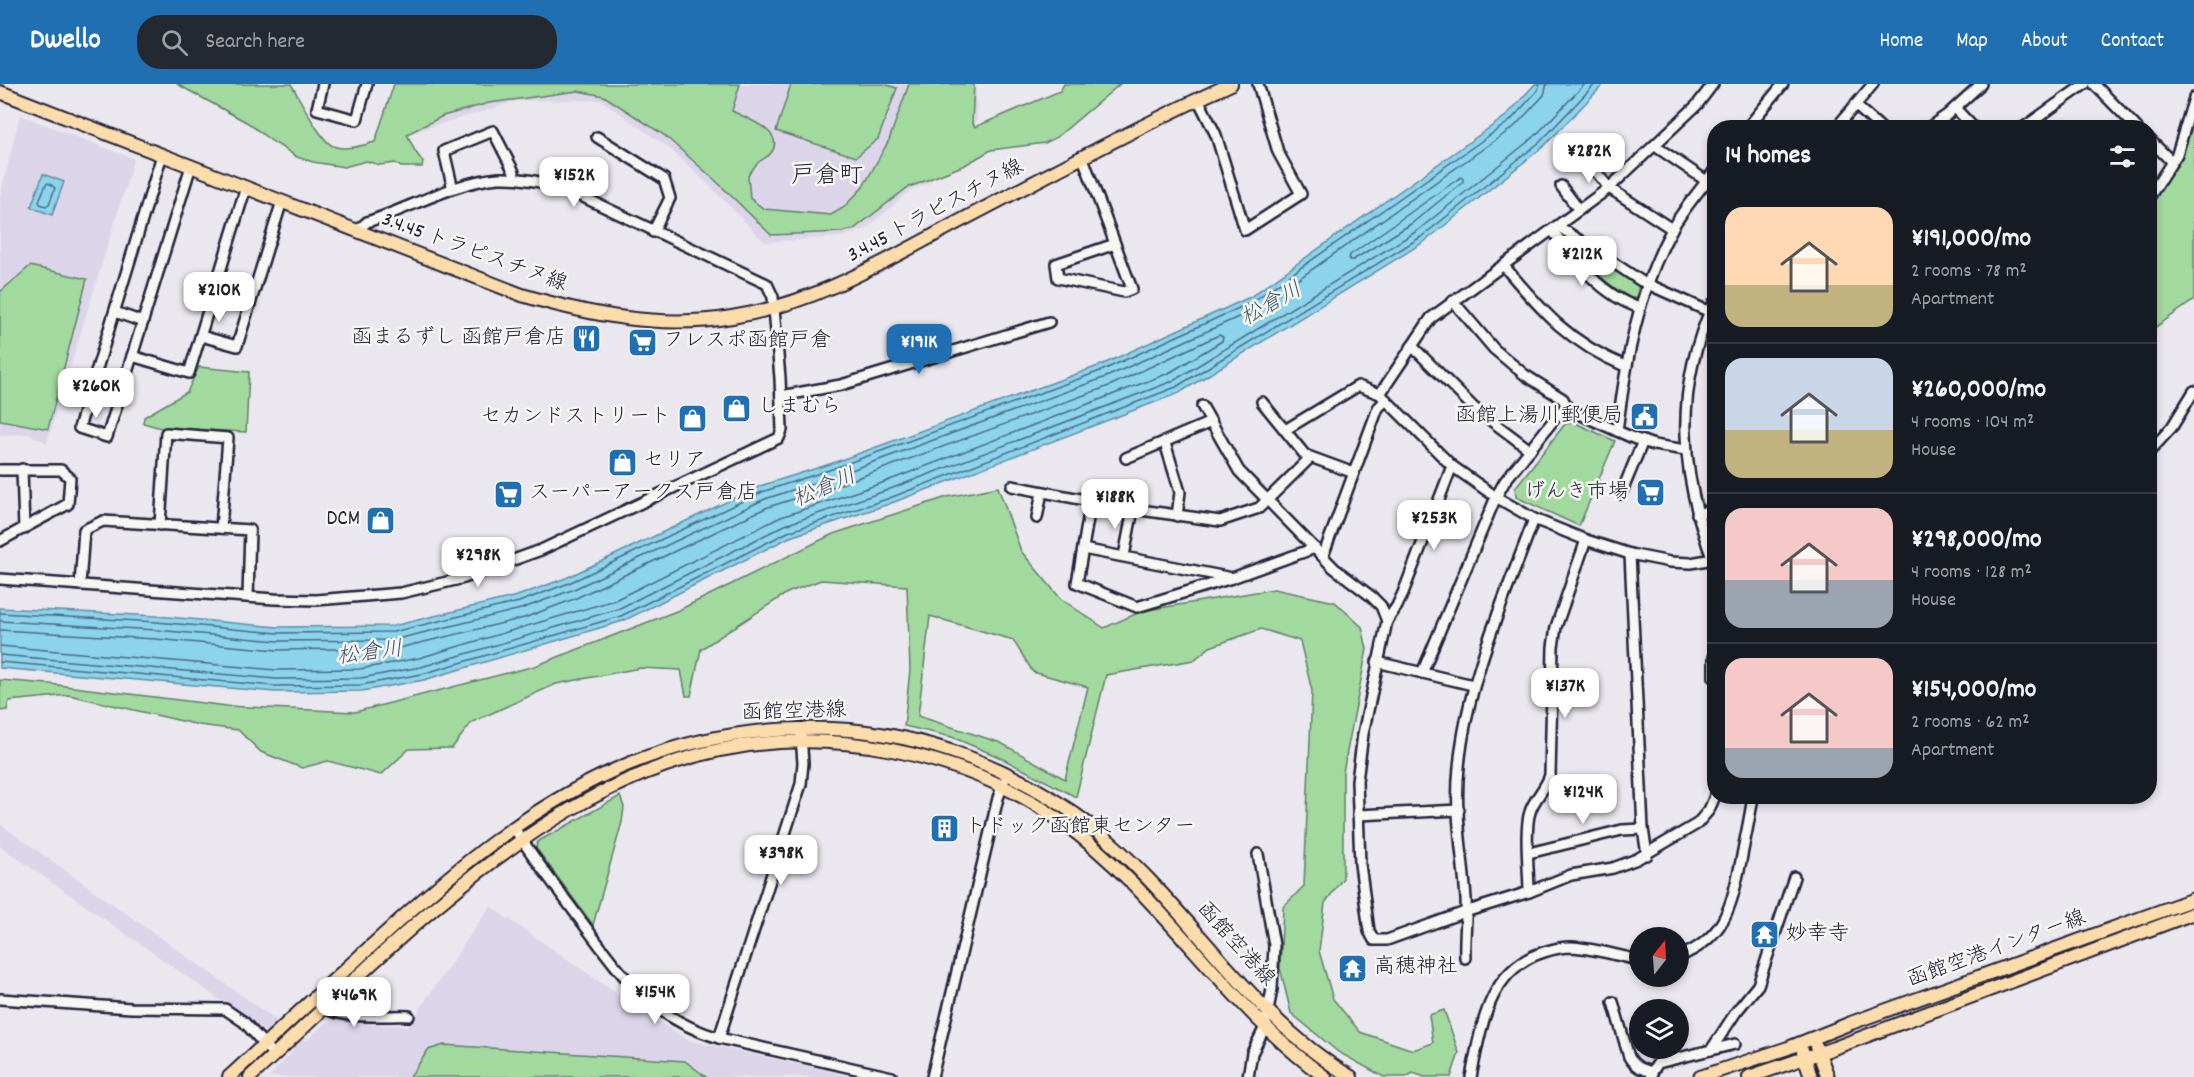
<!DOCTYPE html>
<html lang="en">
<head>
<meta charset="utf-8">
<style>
  :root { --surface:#171b24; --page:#242831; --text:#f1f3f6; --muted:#9ea1a6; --line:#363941; --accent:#1f6fb2 }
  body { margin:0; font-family:Dekko,"Klee One",sans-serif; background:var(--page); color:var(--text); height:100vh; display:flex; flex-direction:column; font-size:22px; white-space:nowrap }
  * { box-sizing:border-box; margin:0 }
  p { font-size:20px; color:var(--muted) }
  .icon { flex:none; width:33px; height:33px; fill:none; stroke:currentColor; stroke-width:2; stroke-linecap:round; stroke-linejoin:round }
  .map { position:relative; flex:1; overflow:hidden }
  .side { position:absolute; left:1707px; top:36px; width:450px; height:684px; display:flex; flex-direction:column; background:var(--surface); border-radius:24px; box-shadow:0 3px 9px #0003 }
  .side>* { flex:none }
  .needle { width:39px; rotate:17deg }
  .controls { position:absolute; left:1629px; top:843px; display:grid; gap:12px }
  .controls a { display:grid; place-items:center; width:60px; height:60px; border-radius:50%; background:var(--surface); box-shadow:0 3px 9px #0003; font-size:30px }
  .price { position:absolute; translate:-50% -51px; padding:0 14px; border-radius:12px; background:#fff; color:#222; font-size:20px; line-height:39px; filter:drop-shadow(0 2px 3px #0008) }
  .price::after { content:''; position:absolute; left:50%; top:36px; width:18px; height:14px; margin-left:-9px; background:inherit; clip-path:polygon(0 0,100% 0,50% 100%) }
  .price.active { background:var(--accent); color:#fff }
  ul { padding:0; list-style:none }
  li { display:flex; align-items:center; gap:18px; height:150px; padding:0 18px }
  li+li { border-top:2px solid var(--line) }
  li span { display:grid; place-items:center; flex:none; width:168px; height:120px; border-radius:18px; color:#555 }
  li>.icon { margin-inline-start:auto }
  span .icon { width:72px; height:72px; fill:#fffc; stroke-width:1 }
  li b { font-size:26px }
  h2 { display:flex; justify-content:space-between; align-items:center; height:72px; padding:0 18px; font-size:26px }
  header { display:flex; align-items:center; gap:36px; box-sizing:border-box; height:84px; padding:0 30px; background:var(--accent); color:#fff }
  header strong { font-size:28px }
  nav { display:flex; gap:33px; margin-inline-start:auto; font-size:21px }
  .search { width:420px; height:54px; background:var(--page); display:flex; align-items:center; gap:15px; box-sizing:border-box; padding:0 21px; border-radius:24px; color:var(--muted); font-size:22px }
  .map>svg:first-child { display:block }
</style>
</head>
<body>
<header>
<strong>Dwello</strong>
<div class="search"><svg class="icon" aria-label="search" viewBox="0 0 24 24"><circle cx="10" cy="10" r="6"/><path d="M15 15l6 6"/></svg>Search here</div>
<nav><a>Home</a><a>Map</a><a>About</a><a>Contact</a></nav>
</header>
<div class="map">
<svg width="2194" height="993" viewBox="0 0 2194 993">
  <rect width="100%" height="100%" fill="#eae7ee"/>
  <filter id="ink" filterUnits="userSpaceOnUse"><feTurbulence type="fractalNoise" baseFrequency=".0167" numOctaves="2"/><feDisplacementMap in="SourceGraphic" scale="12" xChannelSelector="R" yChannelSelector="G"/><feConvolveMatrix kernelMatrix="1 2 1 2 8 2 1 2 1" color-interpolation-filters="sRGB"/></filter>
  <g filter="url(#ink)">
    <!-- built -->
    <g fill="#dcd5e9">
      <polygon points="394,0 976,0 977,37 929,99 909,107 866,145 841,153 764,158 712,104 669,64 601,16 517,17 391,55"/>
      <polygon points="20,31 134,75 47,359 28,350 0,351 0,112"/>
      <polygon points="0,740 306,957 325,939 337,936 408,942 490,822 636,923 688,956 855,993 269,993 293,967 0,762"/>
    </g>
    <!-- green -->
    <g fill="#a1d99e" stroke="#627e6c" stroke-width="1.5" fill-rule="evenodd">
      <path d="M177,0H291C299,13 320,56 333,62C346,67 363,61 375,58L394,0H740L732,27C746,34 787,48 771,69C768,73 764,74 760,77C755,81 751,87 748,92L750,114L764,125L831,131L843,124L863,103L889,56L909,0H974L972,38L975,43L1060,7L1064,0H1120L1057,53L1045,59L991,66L965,81L907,104L854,145L843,148L771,151L716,97L664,51L604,12L578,7L489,19L443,32L407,50L415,67L423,78L422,83H401L395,79L380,81L366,77L344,83L313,78L297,73L270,56L248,39Z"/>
      <polygon points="791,0 884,0 897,4 878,55 856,73 776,47"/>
      <polygon points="2194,30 2194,216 2150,247 2150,120 2182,71"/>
      <polygon points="1567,152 1639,201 1636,213 1630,215 1625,212 1593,187 1564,156"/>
      <polygon points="30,182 87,195 48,345 0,336 0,208"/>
      <polygon points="199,283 249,288 246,348 161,344 143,339 144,333 187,308"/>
      <polygon points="1573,338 1615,357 1579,442 1516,413 1515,404 1565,340"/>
      <path d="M998,403L1021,467L1061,515L1104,544L1142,527L1274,505L1335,518L1362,543L1367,565L1343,688V794L1325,819L1319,867L1333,915L1360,948L1413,966L1433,959L1429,931L1444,926L1459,969L1451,993H1425L1413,989L1406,993H1384L1338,968L1291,929L1280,884L1283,823L1304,802L1312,607L1300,557L1261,545L1210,563L1194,576L1106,591L1076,713L999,673L952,653L904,642L910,586L907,502L821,496L787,509L701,565L691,612H686L681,586L640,584L556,600L472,638L452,664L409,665L381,691L328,677L302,684L261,668L238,646L199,641L69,611L9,617L7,626L0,627V596L49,600L227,622L355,628L535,582L679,526L833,450L947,413ZM930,532L1013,556L1033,588L1088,603L1065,695L1001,659L918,632Z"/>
      <polygon points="620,712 624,723 622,738 593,841 536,764 537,758"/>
      <polygon points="444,961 685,977 706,993 410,993 428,966"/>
    </g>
    <!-- water -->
    <g fill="#8bd4ec" stroke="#618da5" stroke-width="1.5">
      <polygon points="1535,0 1604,0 1544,62 1424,158 1179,309 889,420 790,453 623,537 424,596 362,607 275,608 0,584 0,524 157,532 278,543 393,542 517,512 566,494 760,402 830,380 1101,281 1250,213 1506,32"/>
      <polygon points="43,90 64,98 52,131 31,123"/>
    </g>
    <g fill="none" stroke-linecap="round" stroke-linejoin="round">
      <!-- shore -->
      <g stroke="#4c6982" stroke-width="1.5">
        <polygon points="1461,93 1463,95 1463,98 1411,140 1353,176 1349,176 1350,171"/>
        <polygon points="49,99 55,104 49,120 46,122 40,120 39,117 46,100"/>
        <polyline points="0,529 156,538 278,549 393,548 519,518 569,499 762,408 832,385 1103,286 1252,218 1510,37 1538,6 1539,0"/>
        <polyline points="0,537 156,546 278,557 393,556 521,525 572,506 765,415 835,392 1106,293 1256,225 1514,43 1544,11 1547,0"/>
        <polyline points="0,546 155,555 277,566 399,564 524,534 574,515 768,423 838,401 1109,302 1219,251 1223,253 1222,257 1169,289 882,399 781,433 615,516 419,574 360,585 276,586 0,562"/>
        <polyline points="0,571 276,595 361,594 421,583 618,525 785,441 885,407 1173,297 1417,147 1535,52 1585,0"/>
        <polyline points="0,578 275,602 361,601 422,590 621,532 788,448 887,415 1176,303 1421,153 1540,58 1595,0"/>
      </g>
      <defs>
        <g id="minor">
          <polyline points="323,0 317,25 357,36 367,0"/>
          <polyline points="2094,0 2137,44"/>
          <polyline points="1198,15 1216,51 1245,146 1301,110 1278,68 1258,0"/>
          <polyline points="1855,21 1881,44"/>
          <polyline points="1955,24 1974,44"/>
          <polyline points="1747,44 1783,0"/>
          <polyline points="1836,44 1873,0"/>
          <polyline points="1928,44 1947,31 1981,0"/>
          <polyline points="2023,44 2085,0"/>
          <polyline points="597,53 664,95 670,114 653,148"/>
          <polyline points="2150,56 2172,78"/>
          <polyline points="1655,62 1714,102"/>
          <polyline points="162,71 79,344 107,353 191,82"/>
          <polyline points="1083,74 1132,205 1124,208 1058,194 1056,180 1115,160"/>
          <polyline points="1590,80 1609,104 1672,145"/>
          <polyline points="452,101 444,67 493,47 514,88"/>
          <polyline points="1561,102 1579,126"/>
          <polyline points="2150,112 2177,70 2194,14"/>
          <polyline points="1558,142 1641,197 1710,228"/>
          <path d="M1552,146C1575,177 1602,212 1640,224"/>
          <path d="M1504,182C1543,228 1568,258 1625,282"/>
          <polyline points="1453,217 1494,265 1525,291 1563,315 1568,325"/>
          <path d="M1714,218C1673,306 1680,391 1714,479"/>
          <polyline points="115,228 143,238"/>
          <polyline points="201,252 237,262 282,117"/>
          <polyline points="1412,262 1473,323 1530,366"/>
          <polyline points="132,272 189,289 246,103"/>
          <polyline points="1380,310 1431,234 1609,104 1697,21 1713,0"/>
          <polyline points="781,312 841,301 1049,238"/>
          <polyline points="1262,318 1305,371 1354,389"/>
          <polyline points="1202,322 1239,387 1334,484 1372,513 1381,522 1387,537 1363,650 1357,697 1360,780 1369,847 1374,856 1387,856 1465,828 1529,808 1571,791 1613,784 1637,775 1697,740 1709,726 1715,712"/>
          <polyline points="1285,346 1358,302 1380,310 1452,382 1496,413 1534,435 1586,456 1630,470 1670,478 1691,479 1713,475"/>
          <path d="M1617,347C1626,277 1638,206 1673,143C1685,123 1701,105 1714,87"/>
          <polyline points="1165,359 1180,408 1177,432"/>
          <polyline points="2150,367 2172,343 2194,307"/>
          <polyline points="1126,374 1211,338"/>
          <polyline points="22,385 24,445"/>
          <polyline points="0,386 61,386 70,394 68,420 0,457"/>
          <polyline points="1012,402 1133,425 1220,437 1259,424 1310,374"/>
          <polyline points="1621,410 1643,357"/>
          <polyline points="1091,417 1077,499 1137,523 1232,494"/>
          <polyline points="1697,430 1714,425"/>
          <polyline points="1037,434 1042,408"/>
          <polyline points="160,441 166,349 228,354 221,444"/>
          <polyline points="1083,465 1232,494 1315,464"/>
          <polyline points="1630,470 1643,745 1647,771"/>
          <polyline points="1124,472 1133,425"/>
          <polyline points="1323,472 1378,324 1386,316"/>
          <path d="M0,495L274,515L316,516L401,509L464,494L541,466L779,354L782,346L780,294L773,213L767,200L564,104C543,98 521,93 499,94C457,97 408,125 367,138L358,146"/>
          <polyline points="80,501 84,446 103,437 250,446 248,513"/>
          <polyline points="1387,537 1397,522 1403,509 1452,382"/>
          <polyline points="1714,573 1714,593"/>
          <polyline points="1377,578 1473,601"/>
          <polyline points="1422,589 1496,413 1505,397 1560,328 1568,325 1633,354 1654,361 1686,366"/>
          <polyline points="1358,731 1459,726"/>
          <path d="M514,744C534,775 557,804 579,834C621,890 648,933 719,954L892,993"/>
          <polyline points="1529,769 1622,746 1643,745"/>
          <path d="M1529,808C1529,788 1524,745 1530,728C1534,714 1546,705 1550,691L1553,563L1556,543L1586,456"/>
          <path d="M1678,873C1726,854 1731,822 1741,777C1745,755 1750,734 1753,712"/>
          <path d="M1465,874C1464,854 1467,835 1466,815C1463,771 1454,727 1459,683C1467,596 1504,516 1534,435"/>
          <polyline points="0,915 131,924 225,925 244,938 274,971"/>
          <path d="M1613,918L1629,973C1635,983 1641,985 1652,988"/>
          <path d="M319,921C338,936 385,931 409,932"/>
          <polyline points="719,954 801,700 803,679 801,652"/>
          <polyline points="1711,966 1736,928 1758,901 1794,793"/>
          <polyline points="932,993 998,714 1004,698"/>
          <polyline points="1248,993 1252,969 1265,943 1272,905 1274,861 1258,770"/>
          <path d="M1471,993C1481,944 1488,885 1544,868C1553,865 1561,863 1571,863C1594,864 1617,872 1640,876"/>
          <polyline points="1652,993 1652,988 1658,979 1735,960"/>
        </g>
        <g id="major">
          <path d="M0,8L522,211C590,231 661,245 732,233C815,220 887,176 960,137C1050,90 1139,42 1231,0"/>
          <polyline points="1816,962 1828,993"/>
          <polyline points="1803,968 1811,993"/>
          <path d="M229,993C279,947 329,900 380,854C455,785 536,717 631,679C696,653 763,643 832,645C925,649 1018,685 1091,742C1186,817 1246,931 1351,993"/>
          <path d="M250,993C430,829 615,613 887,665C949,677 1010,700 1062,738C1162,810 1225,921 1325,993"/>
          <polyline points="1700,993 1788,964 1851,939 2194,815"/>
          <polyline points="1749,993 1834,964 2194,829"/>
        </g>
      </defs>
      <!-- minor casing -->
      <use href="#minor" stroke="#22223b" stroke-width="14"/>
      <!-- major casing -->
      <use href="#major" stroke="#22223b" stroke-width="16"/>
      <!-- minor -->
      <use href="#minor" stroke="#f6f6f2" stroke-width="9"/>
      <!-- major -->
      <use href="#major" stroke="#fddcac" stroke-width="12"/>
    </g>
  </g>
  <!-- icons -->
  <defs>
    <symbol id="restaurant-square" viewBox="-11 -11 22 22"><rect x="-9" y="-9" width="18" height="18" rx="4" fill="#1f6fb2" stroke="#f6f6f2"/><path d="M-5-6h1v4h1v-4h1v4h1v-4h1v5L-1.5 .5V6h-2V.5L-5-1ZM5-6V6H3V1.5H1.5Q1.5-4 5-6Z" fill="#fff"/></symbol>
    <symbol id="supermarket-square" viewBox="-11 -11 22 22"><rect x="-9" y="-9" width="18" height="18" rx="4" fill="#1f6fb2" stroke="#f6f6f2"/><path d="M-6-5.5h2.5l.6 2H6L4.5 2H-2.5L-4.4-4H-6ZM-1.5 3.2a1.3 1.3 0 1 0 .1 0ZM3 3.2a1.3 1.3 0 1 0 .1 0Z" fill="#fff"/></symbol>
    <symbol id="shop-square" viewBox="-11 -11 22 22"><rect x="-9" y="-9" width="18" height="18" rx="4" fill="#1f6fb2" stroke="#f6f6f2"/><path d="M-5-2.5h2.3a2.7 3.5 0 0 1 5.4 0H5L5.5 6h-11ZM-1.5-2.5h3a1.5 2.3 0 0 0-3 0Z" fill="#fff"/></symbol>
    <symbol id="civic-square" viewBox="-11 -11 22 22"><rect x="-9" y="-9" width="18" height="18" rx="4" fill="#1f6fb2" stroke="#f6f6f2"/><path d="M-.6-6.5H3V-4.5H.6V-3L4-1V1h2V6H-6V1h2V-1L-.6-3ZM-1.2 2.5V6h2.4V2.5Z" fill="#fff"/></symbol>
    <symbol id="building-square" viewBox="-11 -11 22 22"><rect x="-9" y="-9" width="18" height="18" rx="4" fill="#1f6fb2" stroke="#f6f6f2"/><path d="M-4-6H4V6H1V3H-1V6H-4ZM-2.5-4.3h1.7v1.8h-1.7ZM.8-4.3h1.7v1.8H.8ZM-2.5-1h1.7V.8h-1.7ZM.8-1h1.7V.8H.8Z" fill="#fff"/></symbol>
    <symbol id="temple-square" viewBox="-11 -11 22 22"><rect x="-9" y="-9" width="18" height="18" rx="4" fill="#1f6fb2" stroke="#f6f6f2"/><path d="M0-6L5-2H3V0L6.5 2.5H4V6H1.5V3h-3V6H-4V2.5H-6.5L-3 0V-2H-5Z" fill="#fff"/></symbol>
  </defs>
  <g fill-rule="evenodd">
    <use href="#restaurant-square" x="570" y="238" width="33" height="33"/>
    <use href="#supermarket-square" x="626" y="242" width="33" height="33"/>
    <use href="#shop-square" x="720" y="308" width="33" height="33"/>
    <use href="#civic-square" x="1628" y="316" width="33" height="33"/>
    <use href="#shop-square" x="676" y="318" width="33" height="33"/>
    <use href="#shop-square" x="606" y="362" width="33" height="33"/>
    <use href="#supermarket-square" x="1634" y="392" width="33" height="33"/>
    <use href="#supermarket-square" x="492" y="394" width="33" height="33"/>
    <use href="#shop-square" x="364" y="420" width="33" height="33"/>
    <use href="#building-square" x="928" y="728" width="33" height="33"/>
    <use href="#temple-square" x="1748" y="834" width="33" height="33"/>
    <use href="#temple-square" x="1336" y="868" width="33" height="33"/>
  </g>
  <g text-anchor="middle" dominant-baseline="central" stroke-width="5" stroke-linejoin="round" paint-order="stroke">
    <!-- street labels -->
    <g font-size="21" fill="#22223b" stroke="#f6f6f2">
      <text transform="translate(936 128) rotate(-28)">3.4.45 トラピスチヌ線</text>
      <text transform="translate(474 169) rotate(20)">3.4.45 トラピスチヌ線</text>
      <text transform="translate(794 629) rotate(-2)">函館空港線</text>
      <text transform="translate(1235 861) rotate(48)">函館空港線</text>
      <text transform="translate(1997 866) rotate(-20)">函館空港インター線</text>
    </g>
    <!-- poi labels -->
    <g font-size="21" fill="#22223b" stroke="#f6f6f2" text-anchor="start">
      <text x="566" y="255" text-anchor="end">函まるずし 函館戸倉店</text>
      <text x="663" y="258">フレスポ函館戸倉</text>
      <text x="758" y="324">しまむら</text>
      <text x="1623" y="333" text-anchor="end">函館上湯川郵便局</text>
      <text x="671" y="334" text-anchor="end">セカンドストリート</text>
      <text x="643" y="378">セリア</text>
      <text x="1629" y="409" text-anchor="end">げんき市場</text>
      <text x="529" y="410">スーパーアークス戸倉店</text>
      <text x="360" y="436" text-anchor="end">DCM</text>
      <text x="965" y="744">トドック函館東センター</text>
      <text x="1786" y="851">妙幸寺</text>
      <text x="1374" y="884">高穂神社</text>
    </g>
    <!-- water labels -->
    <g font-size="22" font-style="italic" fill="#425770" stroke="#f6f6f2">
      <text transform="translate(1272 221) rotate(-29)">松倉川</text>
      <text transform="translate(825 405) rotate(-23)">松倉川</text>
      <text transform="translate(370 570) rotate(-7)">松倉川</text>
    </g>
    <!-- quarter labels -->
    <g font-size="24" fill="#22223b" stroke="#f6f6f2">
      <text x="827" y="93">戸倉町</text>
    </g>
  </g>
</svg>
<div class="controls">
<a><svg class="needle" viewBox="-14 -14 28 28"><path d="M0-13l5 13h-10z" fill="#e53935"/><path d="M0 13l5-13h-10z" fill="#9ea1a6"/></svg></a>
<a><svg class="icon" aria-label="layers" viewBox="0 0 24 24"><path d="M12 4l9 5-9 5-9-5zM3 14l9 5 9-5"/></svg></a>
</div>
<b class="price" style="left:1589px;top:100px">¥282K</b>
<b class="price" style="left:574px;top:124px">¥152K</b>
<b class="price" style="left:1582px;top:203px">¥212K</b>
<b class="price" style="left:219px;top:239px">¥210K</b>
<b class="price active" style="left:919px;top:291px">¥191K</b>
<b class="price" style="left:96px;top:335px">¥260K</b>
<b class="price" style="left:1115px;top:446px">¥188K</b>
<b class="price" style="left:1434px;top:467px">¥253K</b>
<b class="price" style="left:478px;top:504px">¥298K</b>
<b class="price" style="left:1565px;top:635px">¥137K</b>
<b class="price" style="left:1583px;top:741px">¥124K</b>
<b class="price" style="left:781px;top:802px">¥398K</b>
<b class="price" style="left:655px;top:941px">¥154K</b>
<b class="price" style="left:354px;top:944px">¥469K</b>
<section class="side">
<h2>14 homes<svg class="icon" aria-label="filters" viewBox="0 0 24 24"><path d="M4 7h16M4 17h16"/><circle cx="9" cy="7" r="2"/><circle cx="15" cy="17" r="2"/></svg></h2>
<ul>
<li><span style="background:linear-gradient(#ffd9b3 65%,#c2b280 0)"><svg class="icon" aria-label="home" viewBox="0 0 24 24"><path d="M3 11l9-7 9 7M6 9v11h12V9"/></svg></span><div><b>¥191,000/mo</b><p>2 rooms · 78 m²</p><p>Apartment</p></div></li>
<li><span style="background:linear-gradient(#c9d6e8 60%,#c2b280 0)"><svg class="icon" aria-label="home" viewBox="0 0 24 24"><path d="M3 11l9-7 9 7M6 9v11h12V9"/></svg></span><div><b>¥260,000/mo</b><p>4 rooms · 104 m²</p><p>House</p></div></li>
<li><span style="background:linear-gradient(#f6c9c9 60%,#9aa5b1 0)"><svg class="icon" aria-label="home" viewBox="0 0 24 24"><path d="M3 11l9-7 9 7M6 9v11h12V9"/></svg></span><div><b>¥298,000/mo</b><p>4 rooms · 128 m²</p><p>House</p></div></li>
<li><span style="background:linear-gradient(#f6c9c9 75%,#9aa5b1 0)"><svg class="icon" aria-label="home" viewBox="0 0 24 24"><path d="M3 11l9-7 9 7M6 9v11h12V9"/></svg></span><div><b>¥154,000/mo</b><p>2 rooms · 62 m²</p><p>Apartment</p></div></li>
</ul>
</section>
</div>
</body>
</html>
